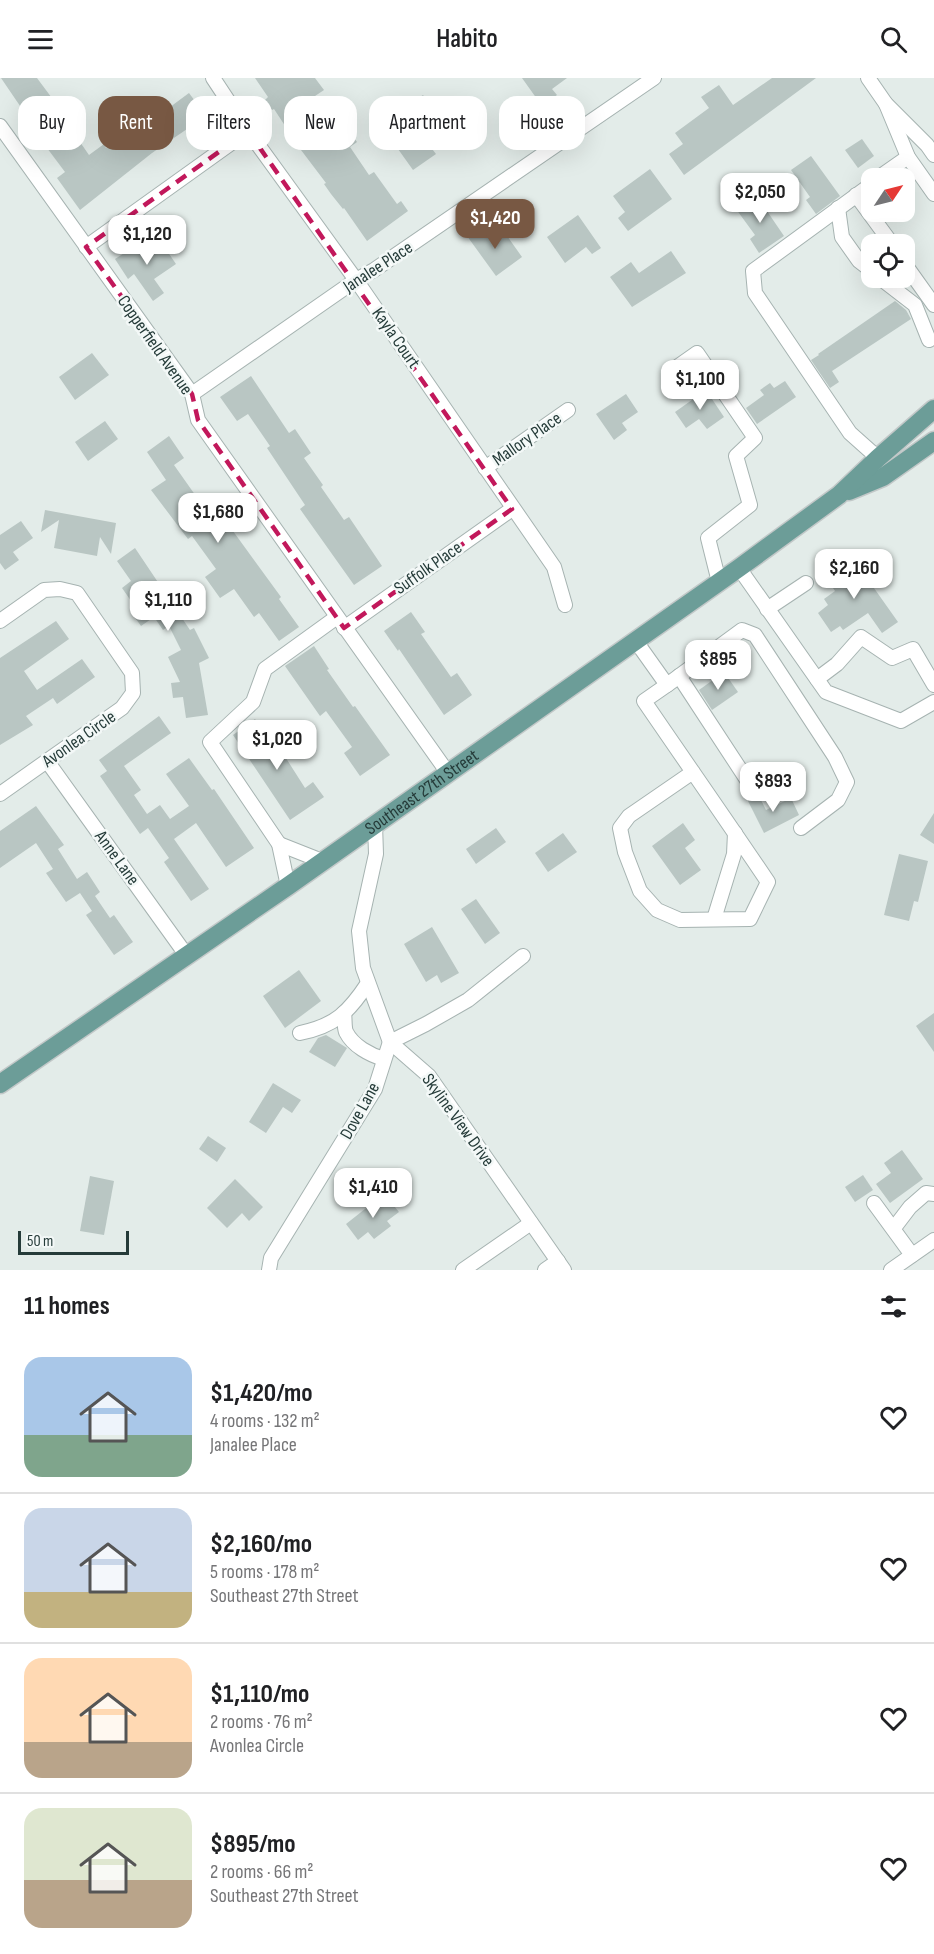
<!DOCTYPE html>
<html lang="en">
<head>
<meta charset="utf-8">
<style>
  :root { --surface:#fff; --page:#f6f6f6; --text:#202124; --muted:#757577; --line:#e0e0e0; --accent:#785843 }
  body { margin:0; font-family:"Sofia Sans Condensed",sans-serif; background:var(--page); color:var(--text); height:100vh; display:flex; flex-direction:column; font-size:22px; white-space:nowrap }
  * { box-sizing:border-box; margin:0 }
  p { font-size:20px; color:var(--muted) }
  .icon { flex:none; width:33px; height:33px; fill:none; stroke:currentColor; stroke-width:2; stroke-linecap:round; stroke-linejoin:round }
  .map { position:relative; height:1192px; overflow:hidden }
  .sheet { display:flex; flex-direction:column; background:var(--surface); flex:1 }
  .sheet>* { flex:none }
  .hud { position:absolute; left:18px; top:18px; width:600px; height:54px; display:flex; gap:12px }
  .needle { width:39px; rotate:55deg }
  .controls { position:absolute; left:861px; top:90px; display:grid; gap:12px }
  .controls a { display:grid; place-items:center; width:54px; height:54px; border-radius:12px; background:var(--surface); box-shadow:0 6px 24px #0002; font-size:30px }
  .scale { position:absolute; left:18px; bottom:15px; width:111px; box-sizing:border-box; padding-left:6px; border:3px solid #253b39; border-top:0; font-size:16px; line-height:21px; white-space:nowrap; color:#253b39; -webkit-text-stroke:4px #f3f8f7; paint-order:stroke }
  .price { position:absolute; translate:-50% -51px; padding:0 14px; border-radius:12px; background:#fff; color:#222; font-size:20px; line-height:39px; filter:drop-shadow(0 2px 3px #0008) }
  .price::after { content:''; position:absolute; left:50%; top:36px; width:18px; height:14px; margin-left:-9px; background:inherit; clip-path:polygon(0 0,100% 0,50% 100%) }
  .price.current { background:var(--accent); color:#fff }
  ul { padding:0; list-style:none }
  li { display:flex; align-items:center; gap:18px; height:150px; padding:0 24px }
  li+li { border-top:2px solid var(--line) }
  li span { display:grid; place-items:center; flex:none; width:168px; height:120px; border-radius:18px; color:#555 }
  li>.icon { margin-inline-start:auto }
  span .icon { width:72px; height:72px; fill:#fffc; stroke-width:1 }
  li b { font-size:26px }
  h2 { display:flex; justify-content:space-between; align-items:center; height:72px; padding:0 24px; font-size:26px }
  .chip { padding:0 21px; border-radius:18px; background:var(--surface); box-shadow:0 6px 24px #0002; font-size:21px; line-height:54px }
  .chip.current { background:var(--accent); color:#fff }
  header { display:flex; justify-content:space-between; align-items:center; height:78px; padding:0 24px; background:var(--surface); font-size:27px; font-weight:600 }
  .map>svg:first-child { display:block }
</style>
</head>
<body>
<header><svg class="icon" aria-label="menu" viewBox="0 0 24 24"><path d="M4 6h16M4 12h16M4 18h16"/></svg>Habito<svg class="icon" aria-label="search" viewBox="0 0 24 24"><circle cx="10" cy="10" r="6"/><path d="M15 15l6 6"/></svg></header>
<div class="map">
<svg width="934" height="1192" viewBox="0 0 934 1192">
  <rect width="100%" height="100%" fill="#e3ece9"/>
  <!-- building -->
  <g fill="#b9c6c3">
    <polygon points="1,0 37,0 66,39 64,41 89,77 104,66 106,70 159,32 162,35 189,15 206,38 152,75 80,132 57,100 65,94 29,46 31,44"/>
    <polygon points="255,0 315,0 324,12 309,22 330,52 347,39 353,49 348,52 357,64 350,69 369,97 374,94 397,126 401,123 408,133 367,163 344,130 343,131 331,116 324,106 326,105 301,72 274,31 272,32 265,22 268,19"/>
    <polygon points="522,0 567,0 552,11 557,17 542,28"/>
    <polygon points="772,0 816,0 684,97 669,76 683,66 675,55 709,30 701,19 719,7 733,27"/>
    <polygon points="423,17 448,53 429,67 436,76 413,92 398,71 406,66 389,41"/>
    <polygon points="862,61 874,78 858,90 845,72"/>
    <polygon points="811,78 840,118 816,136 806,122 810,119 791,92"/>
    <polygon points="650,91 672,121 628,153 618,140 625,134 613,118"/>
    <polygon points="756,117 784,158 759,175 750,161 755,157 736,131"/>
    <polygon points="578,137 601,170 592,176 586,169 565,185 547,159"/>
    <polygon points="482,148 493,163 505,155 522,179 496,198 467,158"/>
    <polygon points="149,162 156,172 163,167 176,186 154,201 164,215 153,223 134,196 128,201 115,181 132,170 134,173"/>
    <polygon points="671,173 686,195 632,229 610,199 631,184 639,195"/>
    <polygon points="895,223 906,232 911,241 832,293 839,304 830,310 811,282 819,277 818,276"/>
    <polygon points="92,275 109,297 75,322 59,299"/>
    <polygon points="251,298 289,355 295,351 311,375 304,380 323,407 321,409 344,442 349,439 382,488 354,507 300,431 305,427 267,370 270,368 248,336 237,343 220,319"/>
    <polygon points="785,303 796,319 757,346 746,330 764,317 760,312 770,305 774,310"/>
    <polygon points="706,312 724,339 707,351 699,341 686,350 675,334"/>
    <polygon points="626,316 638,334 622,345 627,352 614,362 596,336"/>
    <polygon points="105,343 118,361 88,383 75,364"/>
    <polygon points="169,358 184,380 174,387 198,421 202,419 221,445 225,442 281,519 279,521 299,549 279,563 259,535 254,539 234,511 220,520 205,499 216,491 192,458 188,461 151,412 166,402 147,374"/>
    <polygon points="45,432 116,445 111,476 100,459 97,478 54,470 59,442 41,454"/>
    <polygon points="21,443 33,460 13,474 19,482 5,492 0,485 0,457"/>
    <polygon points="135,470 190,552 194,550 209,580 199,585 208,637 186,640 183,619 173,620 171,605 180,604 168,579 181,572 169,548 163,552 154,539 141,548 131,534 136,530 122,510 131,503 117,483"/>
    <polygon points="852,479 898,544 882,555 868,535 843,552 840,548 831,554 818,535 828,527 824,521 835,513 825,498"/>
    <polygon points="411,534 425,554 421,556 451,599 457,595 472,617 444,637 399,571 398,573 384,553"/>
    <polygon points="56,543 69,561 24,593 37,612 82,581 95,599 57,626 53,620 26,638 33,647 0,667 0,580"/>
    <polygon points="314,568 329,591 327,592 353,629 355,628 390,677 360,698 344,675 352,669 326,633 320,638 285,588"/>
    <polygon points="724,594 738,614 712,632 699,612"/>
    <polygon points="159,638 171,655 124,688 141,712 134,717 147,736 160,727 170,741 189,728 166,696 189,680 212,712 214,711 254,770 226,789 196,745 174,761 209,811 191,823 164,784 169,780 148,750 140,756 100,698 107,693 99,682"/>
    <polygon points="255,641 274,668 277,666 305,710 313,704 324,719 290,742 233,657"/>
    <polygon points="759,718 766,732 791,720 799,737 764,755 747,721"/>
    <polygon points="36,728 64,767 58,771 77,801 87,794 100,814 95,818 110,840 114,837 133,864 114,877 86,837 92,833 80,815 66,824 46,795 53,791 36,765 0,790 0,753"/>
    <polygon points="934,735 934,766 920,757"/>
    <polygon points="683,745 695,762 685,770 701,792 680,807 652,768"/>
    <polygon points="496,750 506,764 476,786 466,771"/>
    <polygon points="563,755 577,774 548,794 535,775"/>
    <polygon points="899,776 928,783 918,824 914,823 909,843 884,837"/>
    <polygon points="476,821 500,855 485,866 461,831"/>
    <polygon points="432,849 459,895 441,905 437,897 426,904 404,866"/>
    <polygon points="299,892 321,923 285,950 263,918"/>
    <polygon points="934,935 934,974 916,948"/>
    <polygon points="326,957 347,970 335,989 309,974 318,960"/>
    <polygon points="273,1005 301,1022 292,1035 283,1029 266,1055 249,1044"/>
    <polygon points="208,1058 226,1070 217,1084 199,1071"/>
    <polygon points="902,1072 923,1101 890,1125 876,1106 891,1095 884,1085"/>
    <polygon points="863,1097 873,1112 855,1124 845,1109"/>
    <polygon points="90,1098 114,1103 104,1157 80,1153"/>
    <polygon points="235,1101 263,1129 249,1143 242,1135 227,1150 207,1130"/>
    <polygon points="384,1116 399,1134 387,1143 391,1148 374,1161 368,1154 358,1162 346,1146"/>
  </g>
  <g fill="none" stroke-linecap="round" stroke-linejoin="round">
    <defs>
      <g id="minor">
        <polyline points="213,0 248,53 356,202 554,489 565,527"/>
        <polyline points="868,0 886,26 927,67 934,77"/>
        <polyline points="886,26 908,79 934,116"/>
        <polyline points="0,48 192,316 198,342 448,695"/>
        <polyline points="878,100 908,79"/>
        <polyline points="872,106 753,193 755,215 850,355 878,380"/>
        <polyline points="856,117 892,166"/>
        <polyline points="838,130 842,159 859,183 872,193"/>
        <polyline points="86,169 248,53"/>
        <polyline points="904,185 934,227"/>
        <polyline points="880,200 915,227 929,262"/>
        <polyline points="670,294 697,275 755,360 736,378 750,427 708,460 719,504"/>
        <polyline points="192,316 356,202 374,192 654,0"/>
        <polyline points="485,390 568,332"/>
        <polyline points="739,490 826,614 901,643 934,624"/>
        <polyline points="767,531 806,505"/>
        <polyline points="0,543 44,512 60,511 77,515 132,595 133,615 122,630 0,716"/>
        <polyline points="344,550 512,431"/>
        <polyline points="635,562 667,607 742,552 755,557 835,679 847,704 838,722 801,750"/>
        <polyline points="679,598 753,711"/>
        <polyline points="817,601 837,586 861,559 892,580 913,571 934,607"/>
        <path d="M667,607L644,623C685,683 727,743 768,804L750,841L680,842L657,832L640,813L625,774L620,750L629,738L693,694"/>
        <polyline points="47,683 187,878"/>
        <polyline points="375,746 376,776 359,853 363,890 390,964 429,998 564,1192"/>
        <polyline points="279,766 322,783"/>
        <polyline points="288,808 279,766 210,664 253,624 265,591 337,539"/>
        <polyline points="714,841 734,776 735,755"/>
        <path d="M344,935C345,941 344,949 346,954C353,968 370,977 384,981"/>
        <path d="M300,955C335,948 349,934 368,905"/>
        <polyline points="874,1125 912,1177"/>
        <polyline points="894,1150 910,1129 926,1115 934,1116"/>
        <polyline points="269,1192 271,1180 375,1011 390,964 426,946 468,922 523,878"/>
        <polyline points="463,1192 531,1145"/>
        <polyline points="545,1192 558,1183"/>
        <polyline points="891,1192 934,1162"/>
      </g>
      <g id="major">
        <polyline points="849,413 883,399 934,363"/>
        <path id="s1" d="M0,1006L288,808L739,490L839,417L878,380L934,331"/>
      </g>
    </defs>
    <!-- minor casing -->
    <use href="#minor" stroke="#a6b3b1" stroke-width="16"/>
    <!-- major casing -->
    <use href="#major" stroke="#c2c8c8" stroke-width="21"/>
    <!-- minor -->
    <use href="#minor" stroke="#fff" stroke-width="14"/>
    <!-- major -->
    <use href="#major" stroke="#6c9d98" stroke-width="18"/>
  </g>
  <!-- marked area -->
  <path fill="none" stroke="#c2185b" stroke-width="4.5" stroke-dasharray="12 8" stroke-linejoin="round" d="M248,53L512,431L344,550L198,342L192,316L86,169Z"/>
  <g text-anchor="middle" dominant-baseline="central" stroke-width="5" stroke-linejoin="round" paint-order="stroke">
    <!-- street labels -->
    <g font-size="18" fill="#253b39" stroke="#f3f8f7">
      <text transform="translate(378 189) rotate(-33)">Janalee Place</text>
      <text transform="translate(396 260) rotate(55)">Kayla Court</text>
      <text transform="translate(155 267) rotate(55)">Copperfield Avenue</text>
      <text transform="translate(527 361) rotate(-35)">Mallory Place</text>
      <text transform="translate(428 490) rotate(-35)">Suffolk Place</text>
      <text transform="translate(79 661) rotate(-35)">Avonlea Circle</text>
      <text stroke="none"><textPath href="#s1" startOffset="513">Southeast 27th Street</textPath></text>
      <text transform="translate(117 780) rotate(54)">Anne Lane</text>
      <text transform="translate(360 1033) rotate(-61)">Dove Lane</text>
      <text transform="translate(458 1042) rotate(54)">Skyline View Drive</text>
    </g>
  </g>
</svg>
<div class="controls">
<a><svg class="needle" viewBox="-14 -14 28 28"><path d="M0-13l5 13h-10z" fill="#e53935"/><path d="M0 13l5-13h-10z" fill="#757577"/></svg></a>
<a><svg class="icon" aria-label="locate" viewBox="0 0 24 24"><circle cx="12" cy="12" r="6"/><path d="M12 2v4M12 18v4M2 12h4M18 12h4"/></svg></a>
</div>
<div class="scale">50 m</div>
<b class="price" style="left:760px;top:146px">$2,050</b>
<b class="price current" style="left:495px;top:172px">$1,420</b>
<b class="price" style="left:147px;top:188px">$1,120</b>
<b class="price" style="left:700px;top:333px">$1,100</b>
<b class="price" style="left:218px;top:466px">$1,680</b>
<b class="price" style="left:854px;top:522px">$2,160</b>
<b class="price" style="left:168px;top:554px">$1,110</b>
<b class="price" style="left:718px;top:613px">$895</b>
<b class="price" style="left:277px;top:693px">$1,020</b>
<b class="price" style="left:773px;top:735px">$893</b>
<b class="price" style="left:373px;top:1141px">$1,410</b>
<div class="hud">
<a class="chip">Buy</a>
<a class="chip current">Rent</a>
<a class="chip">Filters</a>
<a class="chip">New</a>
<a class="chip">Apartment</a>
<a class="chip">House</a>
</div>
</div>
<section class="sheet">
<h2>11 homes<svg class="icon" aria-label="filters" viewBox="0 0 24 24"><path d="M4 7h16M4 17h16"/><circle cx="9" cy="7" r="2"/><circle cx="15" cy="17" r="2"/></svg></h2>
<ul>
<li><span style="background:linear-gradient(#a9c7e8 65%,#7fa58c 0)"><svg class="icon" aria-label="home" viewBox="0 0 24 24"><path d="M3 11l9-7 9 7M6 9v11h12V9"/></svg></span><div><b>$1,420/mo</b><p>4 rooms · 132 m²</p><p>Janalee Place</p></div><svg class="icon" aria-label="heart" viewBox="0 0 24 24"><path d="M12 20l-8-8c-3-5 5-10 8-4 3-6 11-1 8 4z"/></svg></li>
<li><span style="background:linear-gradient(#c9d6e8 70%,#c2b280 0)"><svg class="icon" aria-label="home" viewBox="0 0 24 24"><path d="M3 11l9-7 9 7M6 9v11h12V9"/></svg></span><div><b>$2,160/mo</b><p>5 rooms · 178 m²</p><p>Southeast 27th Street</p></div><svg class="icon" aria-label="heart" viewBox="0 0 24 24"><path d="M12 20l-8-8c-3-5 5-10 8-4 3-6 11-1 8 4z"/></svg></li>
<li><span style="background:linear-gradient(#ffd9b3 70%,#b9a48a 0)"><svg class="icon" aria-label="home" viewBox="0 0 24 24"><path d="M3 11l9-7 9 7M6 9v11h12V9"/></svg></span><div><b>$1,110/mo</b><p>2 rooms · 76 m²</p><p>Avonlea Circle</p></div><svg class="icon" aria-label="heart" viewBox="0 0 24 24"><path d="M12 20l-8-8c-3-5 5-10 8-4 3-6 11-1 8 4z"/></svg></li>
<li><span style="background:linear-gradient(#dfe7d0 60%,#b9a48a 0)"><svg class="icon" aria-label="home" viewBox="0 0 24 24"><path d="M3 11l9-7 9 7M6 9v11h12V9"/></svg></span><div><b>$895/mo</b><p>2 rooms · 66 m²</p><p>Southeast 27th Street</p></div><svg class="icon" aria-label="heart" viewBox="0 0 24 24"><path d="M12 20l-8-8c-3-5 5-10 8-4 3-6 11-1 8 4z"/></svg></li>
</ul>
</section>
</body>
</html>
